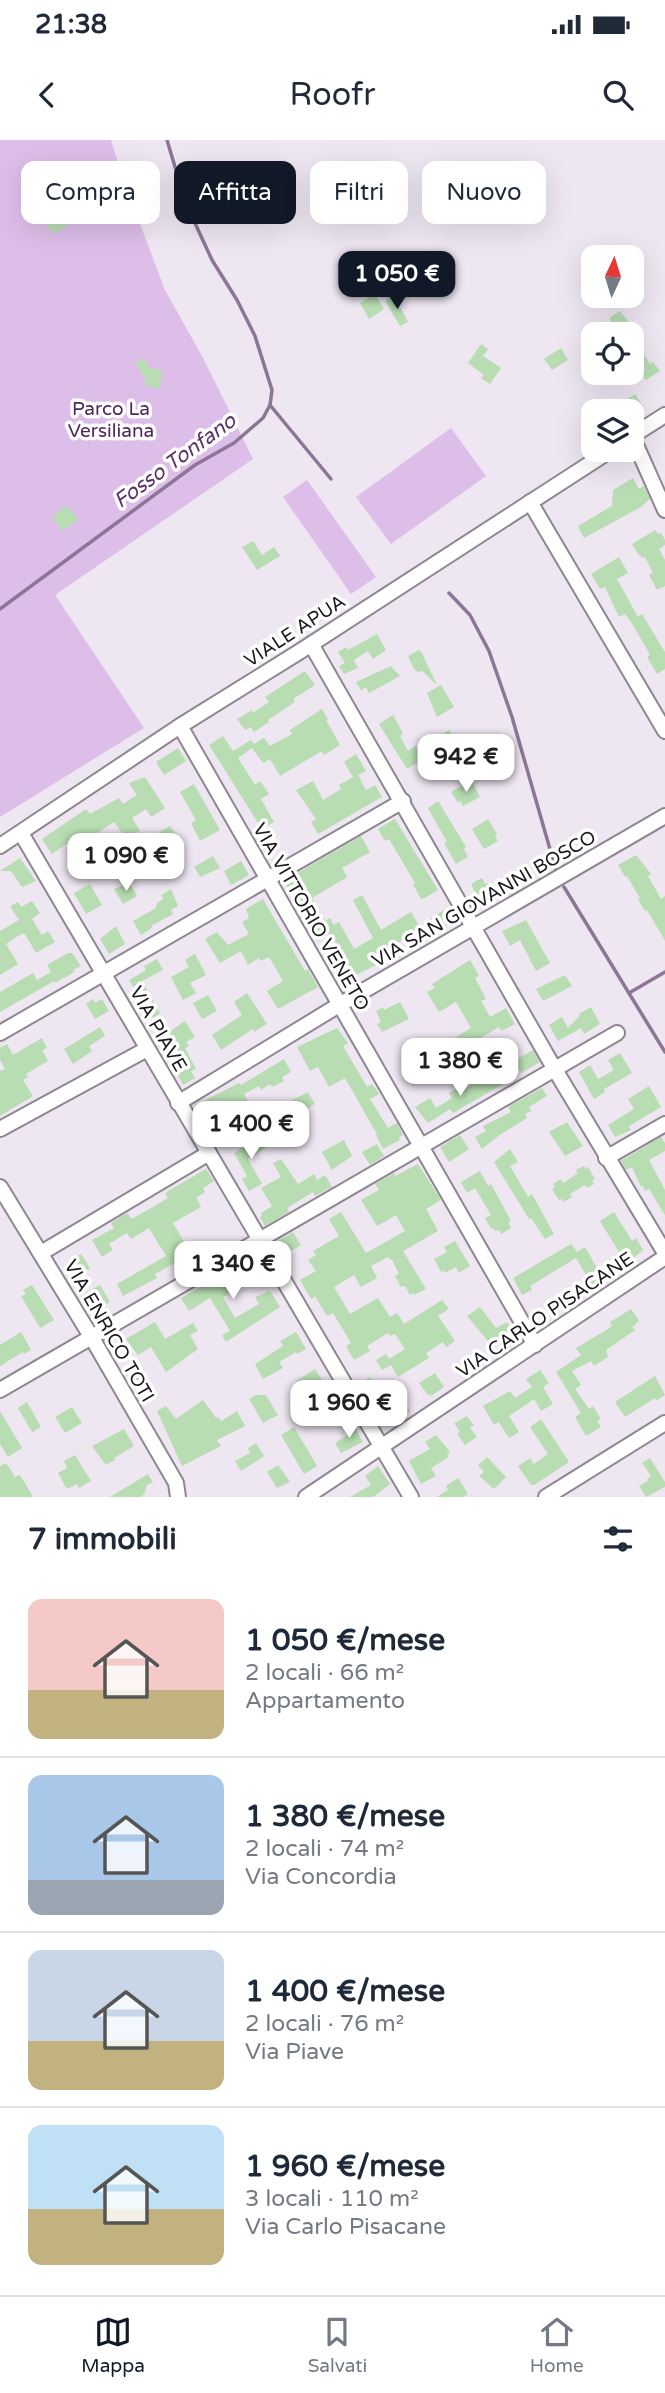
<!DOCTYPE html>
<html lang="it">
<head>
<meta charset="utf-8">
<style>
  :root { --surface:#fff; --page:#f2f2f3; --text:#1f2937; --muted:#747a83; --line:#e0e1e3; --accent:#111827 }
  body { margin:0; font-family:"Varela Round",sans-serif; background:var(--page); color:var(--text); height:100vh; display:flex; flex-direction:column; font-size:26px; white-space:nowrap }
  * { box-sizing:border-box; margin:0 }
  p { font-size:23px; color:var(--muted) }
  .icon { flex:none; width:38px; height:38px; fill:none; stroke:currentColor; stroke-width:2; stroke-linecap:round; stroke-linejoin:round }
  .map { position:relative; height:1357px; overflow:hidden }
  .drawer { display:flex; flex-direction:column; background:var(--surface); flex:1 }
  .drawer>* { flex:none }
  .guide { position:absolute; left:21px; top:21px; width:623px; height:63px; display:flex; gap:14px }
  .needle { width:46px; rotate:4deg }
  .buttons { position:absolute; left:581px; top:105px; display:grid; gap:14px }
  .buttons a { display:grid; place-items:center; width:63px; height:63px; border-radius:14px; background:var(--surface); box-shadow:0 7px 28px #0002; font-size:35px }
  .price { position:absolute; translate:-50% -60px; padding:0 16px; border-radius:14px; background:#fff; color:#222; font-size:23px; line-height:46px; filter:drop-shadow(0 2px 4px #0008) }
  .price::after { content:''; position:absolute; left:50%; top:42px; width:21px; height:16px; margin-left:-10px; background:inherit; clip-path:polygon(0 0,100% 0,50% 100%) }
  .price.current { background:var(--accent); color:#fff }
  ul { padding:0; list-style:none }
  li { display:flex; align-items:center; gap:21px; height:175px; padding:0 28px }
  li+li { border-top:2px solid var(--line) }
  li span { display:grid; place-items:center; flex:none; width:196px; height:140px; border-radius:14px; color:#555 }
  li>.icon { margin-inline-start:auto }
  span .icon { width:84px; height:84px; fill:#fffc; stroke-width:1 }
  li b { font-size:30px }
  h2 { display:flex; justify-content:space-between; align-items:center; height:84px; padding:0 28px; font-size:30px }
  .tag { padding:0 24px; border-radius:14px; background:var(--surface); box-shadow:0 7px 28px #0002; font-size:24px; line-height:63px }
  .tag.current { background:var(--accent); color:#fff }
  .status { display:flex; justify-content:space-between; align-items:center; height:49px; padding:0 35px; background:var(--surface); direction:ltr }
  .status svg { height:19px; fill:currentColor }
  header { display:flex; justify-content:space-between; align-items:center; height:91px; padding:0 28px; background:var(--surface); font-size:32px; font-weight:600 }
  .tabs { display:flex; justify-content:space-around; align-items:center; height:98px; border-top:2px solid var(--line); background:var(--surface); font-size:19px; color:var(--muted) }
  .tabs a { display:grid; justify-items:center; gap:4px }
  .tabs .current { color:var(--accent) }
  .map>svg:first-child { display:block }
</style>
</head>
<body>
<div class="status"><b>21:38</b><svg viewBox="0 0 49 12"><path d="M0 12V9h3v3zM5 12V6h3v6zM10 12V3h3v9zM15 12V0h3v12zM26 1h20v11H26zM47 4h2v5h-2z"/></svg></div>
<header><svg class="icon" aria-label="back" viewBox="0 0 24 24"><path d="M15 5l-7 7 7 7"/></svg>Roofr<svg class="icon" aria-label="search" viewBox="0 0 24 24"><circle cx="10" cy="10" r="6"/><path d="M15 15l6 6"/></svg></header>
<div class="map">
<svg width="665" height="1357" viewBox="0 0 665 1357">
  <rect width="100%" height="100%" fill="#eee6f1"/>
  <!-- green -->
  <g fill="#ddbee9">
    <polygon points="0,0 111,0 123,39 165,150 203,218 253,319 55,455 144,588 0,677"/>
    <polygon points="451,288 486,336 391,404 356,357"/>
    <polygon points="307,340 376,437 351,454 283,357"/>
  </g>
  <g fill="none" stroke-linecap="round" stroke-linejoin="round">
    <!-- stream -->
    <g stroke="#8c7595" stroke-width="3.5">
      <polyline points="270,265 331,339"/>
      <polyline points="449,453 470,475 489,511 512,577 556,730"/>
      <polyline points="0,469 195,325 234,303 263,278 270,265 272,250 255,196 237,160 212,120 194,81 181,47 167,0"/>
      <polyline points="564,747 665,912"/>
      <polyline points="629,853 665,832"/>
    </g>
  </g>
  <!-- building -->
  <g fill="#b8ddb2">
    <polygon points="59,72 67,85 53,94 44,81"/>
    <polygon points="375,154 384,169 369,179 360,163"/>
    <polygon points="394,155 408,182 400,186 385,161"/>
    <polygon points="620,171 634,189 627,194 619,194 609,178"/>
    <polygon points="481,204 488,209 483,216 501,228 490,244 481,238 484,235 468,223"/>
    <polygon points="561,208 568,220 552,230 544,219"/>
    <polygon points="644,214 650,224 653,222 660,231 646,240 633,221"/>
    <polygon points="143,218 150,228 162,230 160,249 144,245 146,239 135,224"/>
    <polygon points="635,254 643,266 635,271 609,271"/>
    <polygon points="633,338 639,349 644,346 650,359 641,367 584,398 578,386 612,366 613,350"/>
    <polygon points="67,366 78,380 62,391 52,376"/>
    <polygon points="655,390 658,394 661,393 665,400 665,405 659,409 665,420 665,446 657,450 649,435 653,433 645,417 643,418 638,414 632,404"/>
    <polygon points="253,401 262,415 274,407 280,416 257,430 242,407"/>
    <polygon points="619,417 628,433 617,439 638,477 642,474 665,512 665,529 657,534 647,517 650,515 633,485 625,474 619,477 605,447 600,449 591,434"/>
    <polygon points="377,494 386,510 373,519 368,511 354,520 358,528 344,534 339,526 345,523 338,512 346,507 348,510"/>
    <polygon points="419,510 422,513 437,545 422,531 418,532 414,529 408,516"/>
    <polygon points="391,526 400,536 369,553 366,547 361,550 356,542"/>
    <polygon points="305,531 315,545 293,559 295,562 268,580 269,582 254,592 251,587 245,590 237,579 252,570 253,573 269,562 265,557"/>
    <polygon points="441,545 454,567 437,577 427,553"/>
    <polygon points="322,569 328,579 326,580 340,605 324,615 322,611 280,636 270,619 263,623 252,608 238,618 255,645 260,641 269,654 261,659 274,682 262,689 209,605 223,596 233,611 251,600 254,604 264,598 270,606 292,594 290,590"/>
    <polygon points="393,575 403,594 400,596 408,611 416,606 424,619 407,629 379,584"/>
    <polygon points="449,590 455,599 461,595 467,604 441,617 435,608 442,604 438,597"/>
    <polygon points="178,608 186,621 164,635 156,622"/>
    <polygon points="356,614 366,631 358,635 366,650 375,645 382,657 318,694 311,682 316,679 296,650 313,641 323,660 341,649 339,645 353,637 344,622"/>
    <polygon points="145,637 165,668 151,677 146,669 132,678 140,691 126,698 114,682 83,702 87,709 80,714 71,701 52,714 42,699 86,669 90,674 119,658 123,664 137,655 129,643"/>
    <polygon points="471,640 480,657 463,666 460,661 458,663 451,652"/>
    <polygon points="194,644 220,690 200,701 191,683 196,680 180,652"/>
    <polygon points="438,661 466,707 464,709 468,717 456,724 444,703 447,702 428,668"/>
    <polygon points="395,679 438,750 425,758 421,759 413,744 415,743 389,699 385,701 378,689"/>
    <polygon points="488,679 497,694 495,696 498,701 484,709 472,689"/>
    <polygon points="170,686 176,695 167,700 174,711 158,721 159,724 152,728 154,732 147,737 144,732 140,734 134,725 144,717 141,713 160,702 155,695"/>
    <polygon points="361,696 370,712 342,728 347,737 312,758 325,781 330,778 334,785 339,782 354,809 373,798 353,760 362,755 381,790 411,772 421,789 389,808 394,816 344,841 336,827 346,821 331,794 318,801 284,741"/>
    <polygon points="636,715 651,734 648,736 661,759 665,756 665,801 647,770 645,771 638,759 640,758 627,736 625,737 618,725"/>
    <polygon points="213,716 220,728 200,737 194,727"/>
    <polygon points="20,718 36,741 22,747 11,731 0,731"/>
    <polygon points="241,721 249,735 231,745 224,731"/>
    <polygon points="482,738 485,744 488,743 495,755 481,763 471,744"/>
    <polygon points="129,743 137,756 123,764 114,749"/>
    <polygon points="90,744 102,765 86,774 74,753"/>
    <polygon points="171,749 178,766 171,770 173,774 151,786 152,788 141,795 133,781 156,768 157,763 163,759 161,755"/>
    <polygon points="263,759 305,831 308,829 318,847 278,869 267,851 283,841 269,817 261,821 259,818 248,825 241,811 220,823 205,799 217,792 228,805 249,794 242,782 249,778 246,769"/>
    <polygon points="32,761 40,773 32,779 42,795 48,791 55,802 36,813 25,794 21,794 6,804 18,824 0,835 0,791 19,780 10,766 18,762 21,767"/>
    <polygon points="448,767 456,780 437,792 429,780"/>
    <polygon points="526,780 550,823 536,831 520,800 510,806 502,791"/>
    <polygon points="116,786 125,804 109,814 100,799"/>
    <polygon points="68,813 72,813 81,826 73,830 74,832 55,843 54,841 0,872 0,852 33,833 37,840 51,832 47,825"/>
    <polygon points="195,814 206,835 190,843 196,853 183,860 171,837 189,827 185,820"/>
    <polygon points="157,819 163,830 142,841 160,873 153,878 129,840 146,830 144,826"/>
    <polygon points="470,820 479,836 475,838 486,859 481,861 490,877 506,868 515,884 501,891 499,887 472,903 476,910 464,917 453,899 471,888 456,862 439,872 427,852 435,848 432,844"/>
    <polygon points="565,835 572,846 543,861 536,849"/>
    <polygon points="247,853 267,884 254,892 253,889 221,910 212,895 242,875 234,862"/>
    <polygon points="208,855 217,871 202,879 193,863"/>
    <polygon points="93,859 95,863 102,859 109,871 95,879 86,864"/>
    <polygon points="400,862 409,879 382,892 377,884 381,882 376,871 383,867 384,870"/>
    <polygon points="591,867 600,884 584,894 581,888 558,901 549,885 562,877 568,888 580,875 579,874"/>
    <polygon points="185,881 195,897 186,902 189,906 185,908 196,929 191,931 195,938 183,945 161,902 164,900 162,897"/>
    <polygon points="100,887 105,896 89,906 92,911 73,924 64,909"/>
    <polygon points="337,888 348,903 343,906 367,947 372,944 379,954 370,959 388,988 397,983 403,995 399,997 400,1000 383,1009 376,995 377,994 345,938 329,947 318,927 310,931 297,907"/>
    <polygon points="42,898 47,908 42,910 48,921 26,934 28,937 23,940 33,956 0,976 0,931 5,929 0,920 0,908 7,904 13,915"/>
    <polygon points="533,910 540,922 521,933 514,921"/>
    <polygon points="439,913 447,926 413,946 405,932"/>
    <polygon points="620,913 632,933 604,949 605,952 594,959 579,932 590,925 598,939 614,930 608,920"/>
    <polygon points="284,919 291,932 282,937 284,941 272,947 270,944 261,950 259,946 244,954 252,968 257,966 263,975 308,952 315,964 282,981 280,977 255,991 250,983 222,999 209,978 204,981 195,965 239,943 241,945"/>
    <polygon points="495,931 503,944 453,973 450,969 428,983 415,967 430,958 436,968 452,958 449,953 461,946 463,950"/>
    <polygon points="649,946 661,967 629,986 631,990 615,997 608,985 634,969 628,959"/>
    <polygon points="542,948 547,956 529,967 531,971 525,974 527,978 501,994 482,1009 475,997 486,991 483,986 511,972 508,967"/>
    <polygon points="567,982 583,1006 565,1016 549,992"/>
    <polygon points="264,995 270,1005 248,1019 262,1044 249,1051 242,1039 247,1036 234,1013"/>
    <polygon points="460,995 469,1009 449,1022 440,1007"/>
    <polygon points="661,997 665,1003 665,1011 649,1020 665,1050 665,1075 649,1049 645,1051 643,1046 641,1047 632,1027 626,1030 621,1021"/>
    <polygon points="344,1000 352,1016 332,1030 322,1012"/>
    <polygon points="377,1004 384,1016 370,1025 362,1012"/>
    <polygon points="510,1009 518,1022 510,1026 528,1057 532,1054 554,1094 545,1099 531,1078 529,1079 494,1022"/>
    <polygon points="281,1019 298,1044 314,1034 317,1040 325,1035 332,1047 315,1056 313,1052 287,1068 289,1072 265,1086 260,1077 262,1076 261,1073 272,1066 261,1048 281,1037 273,1023"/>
    <polygon points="418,1024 441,1060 426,1069 438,1091 403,1111 426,1149 414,1155 413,1153 410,1155 405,1146 401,1147 395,1136 399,1134 392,1119 390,1120 388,1117 371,1126 377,1138 361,1147 354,1135 334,1147 350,1174 378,1158 390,1177 397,1173 404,1184 442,1160 449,1169 438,1176 455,1201 446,1207 443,1202 426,1213 429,1218 398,1237 391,1225 382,1230 376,1220 386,1214 389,1219 405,1209 395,1194 390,1196 388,1193 367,1206 370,1211 354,1220 346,1206 351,1203 333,1173 327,1176 315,1156 311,1159 300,1140 316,1131 308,1120 316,1115 313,1111 339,1096 329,1079 341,1072 366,1113 405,1091 396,1075 377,1086 361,1060 379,1050 375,1044 394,1033 395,1036"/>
    <polygon points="584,1026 586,1029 588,1027 595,1039 592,1040 594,1044 587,1048 585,1045 570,1054 572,1057 564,1062 562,1059 559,1060 552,1049 555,1047 553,1044 561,1039 563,1043 578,1033 576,1030"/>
    <polygon points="206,1029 214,1041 203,1048 205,1052 196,1058 201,1067 173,1083 191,1114 155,1134 157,1138 123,1156 117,1144 166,1116 149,1088 131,1099 127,1093 109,1104 113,1110 102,1117 92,1100 114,1088 111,1083 127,1073 132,1079 168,1058 165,1053"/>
    <polygon points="480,1031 488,1046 491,1044 511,1081 508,1082 511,1088 501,1094 499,1090 495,1091 493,1088 491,1089 485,1078 491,1075 475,1048 467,1053 461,1042"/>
    <polygon points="614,1072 632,1101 636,1098 643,1110 622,1127 614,1115 619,1112 600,1081"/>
    <polygon points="293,1092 301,1105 284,1115 276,1102"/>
    <polygon points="455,1101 470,1126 459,1133 456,1127 445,1133 444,1130 441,1132 434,1119 447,1112 444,1107"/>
    <polygon points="571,1104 577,1112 585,1107 604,1141 602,1142 603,1145 595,1151 576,1118 530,1146 532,1150 522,1155 513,1138"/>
    <polygon points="81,1114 90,1128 77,1136 76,1133 73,1135 66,1123"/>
    <polygon points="254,1121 261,1134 228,1151 229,1154 223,1157 235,1178 259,1164 255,1157 270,1151 280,1167 226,1202 222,1195 230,1191 210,1158 189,1171 181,1158 216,1138 220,1138 222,1141"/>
    <polygon points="32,1145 54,1180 40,1188 21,1156 26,1154 23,1150"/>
    <polygon points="100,1145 110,1162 89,1171 81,1155"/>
    <polygon points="480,1167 496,1188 507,1182 518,1199 502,1209 498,1203 493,1207 467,1176"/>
    <polygon points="631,1169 639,1181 632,1187 635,1190 606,1210 608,1217 594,1226 591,1221 572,1231 581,1245 575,1249 589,1269 593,1266 601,1279 597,1281 601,1287 586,1296 575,1277 581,1273 556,1232 581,1215 576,1208 608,1189 612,1185 610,1182"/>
    <polygon points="155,1182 165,1199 193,1183 198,1191 190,1195 198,1209 166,1232 151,1207 138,1215 126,1199"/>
    <polygon points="21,1192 31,1210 24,1214 23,1212 0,1226 0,1205"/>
    <polygon points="296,1192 306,1209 297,1214 296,1212 279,1222 283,1228 263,1239 255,1224 283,1206 280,1201"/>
    <polygon points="137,1227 147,1244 135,1250 126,1233"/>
    <polygon points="315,1229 324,1243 306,1256 296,1241"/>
    <polygon points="540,1230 549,1243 543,1247 553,1264 541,1271 534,1259 509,1276 519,1292 509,1298 499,1282 494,1285 483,1266 510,1251 515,1258 532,1247 526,1239"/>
    <polygon points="435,1233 444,1247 431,1256 430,1254 428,1255 419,1243"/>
    <polygon points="655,1236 665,1255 656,1261 655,1258 625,1277 615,1262"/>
    <polygon points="370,1237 380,1253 370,1259 368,1255 364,1258 357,1246"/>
    <polygon points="256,1255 266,1255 278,1275 263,1283 249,1259"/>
    <polygon points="401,1257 410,1271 389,1281 382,1271 382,1267"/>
    <polygon points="335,1259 345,1275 333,1283 323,1266"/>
    <polygon points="203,1260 216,1278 218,1277 221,1281 237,1271 245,1286 217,1300 221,1306 182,1326 157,1271 166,1266 176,1279"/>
    <polygon points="27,1262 41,1287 32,1292 18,1268"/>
    <polygon points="72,1267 82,1283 65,1293 55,1277"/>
    <polygon points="0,1271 22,1308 8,1317 0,1304"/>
    <polygon points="467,1276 474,1285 470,1288 477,1297 465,1305 457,1294 460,1292 454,1283"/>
    <polygon points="541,1279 569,1322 534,1345 531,1345 518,1326 530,1318 534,1324 548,1314 530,1287"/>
    <polygon points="353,1285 363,1302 341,1313 335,1303 348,1295 345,1290"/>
    <polygon points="294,1287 317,1326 304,1334 281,1295"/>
    <polygon points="124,1289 134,1306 114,1318 115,1320 106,1325 92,1306"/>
    <polygon points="436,1295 450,1312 447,1314 449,1317 431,1328 436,1336 421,1344 409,1321 430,1309 425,1302"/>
    <polygon points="256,1303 264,1316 241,1331 235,1321 250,1313 248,1308"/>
    <polygon points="75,1315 91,1341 79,1348 77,1344 67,1349 58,1333 67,1328 64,1321"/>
    <polygon points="487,1317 506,1337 494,1349 479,1336 484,1332 478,1325"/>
    <polygon points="650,1318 665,1342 665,1347 646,1357 639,1346 648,1341 647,1339 651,1336 642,1323"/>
    <polygon points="6,1323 15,1337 20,1335 33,1357 0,1357 0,1326"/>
    <polygon points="278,1325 290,1342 277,1348 267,1332"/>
    <polygon points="378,1326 390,1344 373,1357 350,1357 371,1345 365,1336"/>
    <polygon points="148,1334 153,1342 146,1346 145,1353 141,1357 110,1357"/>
    <polygon points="458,1338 468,1354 463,1357 437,1357 448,1350 446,1346"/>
  </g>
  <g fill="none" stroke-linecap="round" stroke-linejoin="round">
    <defs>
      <g id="minor">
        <polyline points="632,296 665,370"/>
        <polyline points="632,296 665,275"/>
        <polyline points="530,362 665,591"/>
        <polyline points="311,504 554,928 665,1113"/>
        <polyline points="180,586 535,1205"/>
        <polyline points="21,693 411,1357"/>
        <polyline points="0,706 180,586 299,512 611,310"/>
        <polyline points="0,893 403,661"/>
        <polyline points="178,963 339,865 665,676"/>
        <polyline points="0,989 147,909"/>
        <polyline points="606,1018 665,984"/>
        <polyline points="0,1047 92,1198 176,1343 178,1357"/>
        <polyline points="41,1113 209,1013"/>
        <polyline points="0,1250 617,893"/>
        <polyline points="306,1357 665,1117"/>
        <polyline points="546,1357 665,1283"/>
      </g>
    </defs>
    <!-- minor casing -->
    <use href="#minor" stroke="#8e8791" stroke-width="18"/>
    <!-- minor -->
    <use href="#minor" stroke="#fff" stroke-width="14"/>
  </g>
  <g text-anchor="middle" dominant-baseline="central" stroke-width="7" stroke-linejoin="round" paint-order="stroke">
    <!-- park labels -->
    <g font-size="19" fill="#4f275d" stroke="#fff">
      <text x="111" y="269">Parco La<tspan x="111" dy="22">Versiliana</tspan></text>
    </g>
    <!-- street labels -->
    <g font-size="19" fill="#1b181c" stroke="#fff">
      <text transform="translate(295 491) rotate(-33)">VIALE APUA</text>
      <text transform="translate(484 759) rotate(-30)">VIA SAN GIOVANNI BOSCO</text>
      <text transform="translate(311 777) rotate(60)">VIA VITTORIO VENETO</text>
      <text transform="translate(158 889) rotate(60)">VIA PIAVE</text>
      <text transform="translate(545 1175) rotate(-34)">VIA CARLO PISACANE</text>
      <text transform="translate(109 1191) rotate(60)">VIA ENRICO TOTI</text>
    </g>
    <!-- water labels -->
    <g font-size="21" font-style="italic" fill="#5a3269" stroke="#fff">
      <text transform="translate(175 321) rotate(-36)">Fosso Tonfano</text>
    </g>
  </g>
</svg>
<div class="buttons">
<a><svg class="needle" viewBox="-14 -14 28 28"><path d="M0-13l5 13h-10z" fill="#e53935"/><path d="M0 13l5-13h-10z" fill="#747a83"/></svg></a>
<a><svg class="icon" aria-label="locate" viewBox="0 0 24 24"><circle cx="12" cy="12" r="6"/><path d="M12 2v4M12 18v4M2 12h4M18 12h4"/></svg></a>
<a><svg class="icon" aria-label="layers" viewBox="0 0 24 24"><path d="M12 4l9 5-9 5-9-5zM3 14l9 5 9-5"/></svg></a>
</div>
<b class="price current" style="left:397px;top:171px">1 050 €</b>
<b class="price" style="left:466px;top:654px">942 €</b>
<b class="price" style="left:126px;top:753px">1 090 €</b>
<b class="price" style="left:460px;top:958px">1 380 €</b>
<b class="price" style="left:251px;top:1021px">1 400 €</b>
<b class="price" style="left:233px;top:1161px">1 340 €</b>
<b class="price" style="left:349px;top:1300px">1 960 €</b>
<div class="guide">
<a class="tag">Compra</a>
<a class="tag current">Affitta</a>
<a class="tag">Filtri</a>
<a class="tag">Nuovo</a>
</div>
</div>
<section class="drawer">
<h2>7 immobili<svg class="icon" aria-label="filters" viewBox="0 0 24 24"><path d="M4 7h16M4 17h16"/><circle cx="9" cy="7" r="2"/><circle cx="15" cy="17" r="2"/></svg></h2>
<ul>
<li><span style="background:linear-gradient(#f6c9c9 65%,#c2b280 0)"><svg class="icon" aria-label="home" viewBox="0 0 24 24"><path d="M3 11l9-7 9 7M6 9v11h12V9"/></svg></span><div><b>1 050 €/mese</b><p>2 locali · 66 m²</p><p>Appartamento</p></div></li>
<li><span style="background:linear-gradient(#a9c7e8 75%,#9aa5b1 0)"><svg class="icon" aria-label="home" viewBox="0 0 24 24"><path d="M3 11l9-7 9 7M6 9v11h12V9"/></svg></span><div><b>1 380 €/mese</b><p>2 locali · 74 m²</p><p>Via Concordia</p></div></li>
<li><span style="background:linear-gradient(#c9d6e8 65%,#c2b280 0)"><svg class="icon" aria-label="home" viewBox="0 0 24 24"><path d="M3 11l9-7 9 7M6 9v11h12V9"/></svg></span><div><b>1 400 €/mese</b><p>2 locali · 76 m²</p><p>Via Piave</p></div></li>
<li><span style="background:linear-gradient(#bfe0f5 60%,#c2b280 0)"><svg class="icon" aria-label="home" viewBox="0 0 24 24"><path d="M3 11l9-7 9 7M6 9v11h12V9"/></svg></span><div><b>1 960 €/mese</b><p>3 locali · 110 m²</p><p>Via Carlo Pisacane</p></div></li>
</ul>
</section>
<nav class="tabs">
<a class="current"><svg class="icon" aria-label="map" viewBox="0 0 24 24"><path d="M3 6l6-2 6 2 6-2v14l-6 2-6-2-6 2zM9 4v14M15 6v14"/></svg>Mappa</a>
<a><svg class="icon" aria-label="saved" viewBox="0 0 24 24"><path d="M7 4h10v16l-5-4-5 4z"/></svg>Salvati</a>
<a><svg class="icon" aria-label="home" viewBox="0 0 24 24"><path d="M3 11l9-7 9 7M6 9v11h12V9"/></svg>Home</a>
</nav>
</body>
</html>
